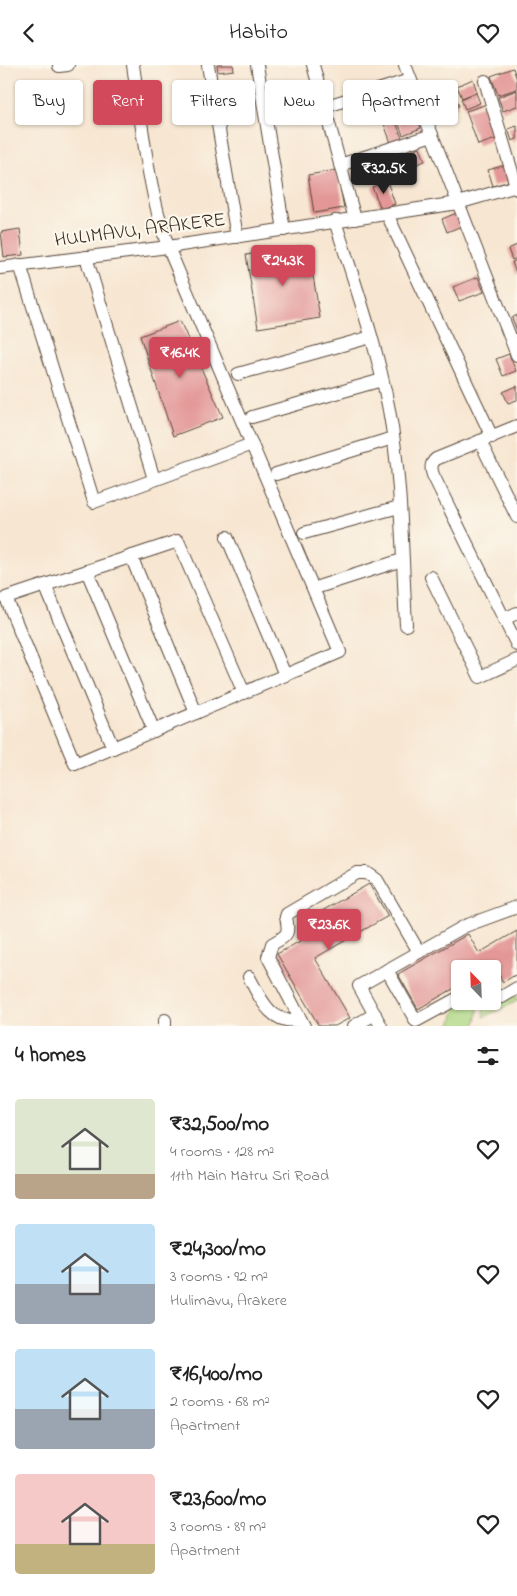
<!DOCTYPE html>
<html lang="en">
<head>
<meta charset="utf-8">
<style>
  :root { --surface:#fff; --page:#f6f6f6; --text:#222; --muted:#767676; --accent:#d1495b }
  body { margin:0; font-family:"Indie Flower",sans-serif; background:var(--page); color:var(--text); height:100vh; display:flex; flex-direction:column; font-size:19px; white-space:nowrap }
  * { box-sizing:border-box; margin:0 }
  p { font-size:16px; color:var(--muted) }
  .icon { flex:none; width:28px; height:28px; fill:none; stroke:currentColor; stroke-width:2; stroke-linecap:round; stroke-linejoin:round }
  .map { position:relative; height:961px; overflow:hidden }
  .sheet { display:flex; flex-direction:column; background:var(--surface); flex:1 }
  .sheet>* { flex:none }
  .guide { position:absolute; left:15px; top:15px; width:488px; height:45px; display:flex; gap:10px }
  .needle { width:32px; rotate:337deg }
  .tools { position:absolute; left:451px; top:895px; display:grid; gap:10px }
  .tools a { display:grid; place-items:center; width:50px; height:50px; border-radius:5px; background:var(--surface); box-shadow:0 1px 4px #0004; font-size:25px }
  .price { position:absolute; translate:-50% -42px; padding:0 11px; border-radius:5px; background:var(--accent); color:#fff; font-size:16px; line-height:32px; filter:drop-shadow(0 1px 2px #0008) }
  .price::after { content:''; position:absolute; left:50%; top:30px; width:15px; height:11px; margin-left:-8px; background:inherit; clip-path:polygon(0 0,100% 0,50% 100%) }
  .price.active { background:#222; color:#fff }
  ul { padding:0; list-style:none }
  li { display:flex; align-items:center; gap:15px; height:125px; padding:0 15px }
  li span { display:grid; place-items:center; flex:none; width:140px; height:100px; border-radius:5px; color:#555 }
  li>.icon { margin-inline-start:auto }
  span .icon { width:60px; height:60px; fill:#fffc; stroke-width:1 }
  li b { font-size:21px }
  h2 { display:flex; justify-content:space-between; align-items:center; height:60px; padding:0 15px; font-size:21px }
  .chip { padding:0 18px; border-radius:5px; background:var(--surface); box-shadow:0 1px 4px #0004; font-size:18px; line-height:45px }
  .chip.active { background:var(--accent); color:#fff }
  header { display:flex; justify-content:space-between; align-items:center; height:65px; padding:0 15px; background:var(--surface); font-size:22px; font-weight:600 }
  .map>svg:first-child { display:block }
</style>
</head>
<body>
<header><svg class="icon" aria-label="back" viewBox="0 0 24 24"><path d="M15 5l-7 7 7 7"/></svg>Habito<svg class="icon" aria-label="heart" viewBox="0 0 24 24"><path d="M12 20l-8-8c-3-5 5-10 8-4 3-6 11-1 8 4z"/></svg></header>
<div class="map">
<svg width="517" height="961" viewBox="0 0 517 961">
  <rect width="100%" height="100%" fill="#fbf7ec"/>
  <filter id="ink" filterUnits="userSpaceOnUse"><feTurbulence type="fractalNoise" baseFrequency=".02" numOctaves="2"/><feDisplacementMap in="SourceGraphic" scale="10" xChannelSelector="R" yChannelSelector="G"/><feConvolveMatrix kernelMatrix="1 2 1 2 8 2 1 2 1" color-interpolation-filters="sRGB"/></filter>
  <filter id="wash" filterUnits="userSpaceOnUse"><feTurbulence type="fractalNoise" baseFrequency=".0096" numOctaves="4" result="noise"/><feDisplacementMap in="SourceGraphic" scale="20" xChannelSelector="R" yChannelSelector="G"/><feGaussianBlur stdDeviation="1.12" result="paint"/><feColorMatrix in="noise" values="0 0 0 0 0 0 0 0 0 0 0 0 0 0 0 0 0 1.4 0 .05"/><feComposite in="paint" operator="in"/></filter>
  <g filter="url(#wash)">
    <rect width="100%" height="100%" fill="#f7e6d1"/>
    <!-- green -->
    <g fill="#acd580" stroke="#74804f">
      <path d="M517,930V936L484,952C481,939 491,933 502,938Z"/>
      <polygon points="460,936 478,938 479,941 475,961 451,961 456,942"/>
    </g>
    <g id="blocks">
      <!-- building -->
      <g fill="#e39897">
        <polygon points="217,0 233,0 234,5 218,7"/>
        <polygon points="513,3 517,15 517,24 498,30 491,11"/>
        <polygon points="473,14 477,27 462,33 457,21"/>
        <polygon points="517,25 517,41 503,46 498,32"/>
        <polygon points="453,26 459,41 443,47 437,32"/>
        <polygon points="476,28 480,38 465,44 461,34"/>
        <polygon points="487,39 499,73 478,80 466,46"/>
        <polygon points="414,47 421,63 403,70 397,54"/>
        <polygon points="394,52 402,73 391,78 383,56"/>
        <polygon points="517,61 517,74 512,76 508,64"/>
        <polygon points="420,82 425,96 413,101 408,87"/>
        <polygon points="403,83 409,98 400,101 394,87"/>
        <polygon points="505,100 510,116 493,121 488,105"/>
        <polygon points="337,105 344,143 314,148 308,110"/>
        <polygon points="387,116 395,139 381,144 372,122"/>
        <polygon points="459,147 464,160 447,167 442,154"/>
        <polygon points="20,164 23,190 4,192 1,167"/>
        <polygon points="308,180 320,253 258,263 246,190"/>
        <polygon points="517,180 517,193 512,195 508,184"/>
        <polygon points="517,195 517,211 512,197"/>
        <polygon points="478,212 484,227 459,236 453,222"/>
        <polygon points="517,250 517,266 512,253"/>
        <polygon points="180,256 223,352 173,371 140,271"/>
        <polygon points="509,289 516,306 503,311 496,294"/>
        <polygon points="517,321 517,335 508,338 503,327"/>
        <polygon points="369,819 388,851 315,893 350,953 335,961 319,961 277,889 309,871 301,858"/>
        <polygon points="517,866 517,909 503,917 494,901 489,904 460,904 460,920 418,944 398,909 468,869 479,888"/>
      </g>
    </g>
  </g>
  <g filter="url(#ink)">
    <use href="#blocks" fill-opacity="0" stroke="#574639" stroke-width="1"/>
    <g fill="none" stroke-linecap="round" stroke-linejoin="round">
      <defs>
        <g id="minor">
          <polyline points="59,0 59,1 68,0"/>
          <path d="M133,0C142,61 148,124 168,182L340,587L75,699L6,533L178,476L244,628"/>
          <polyline points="208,0 237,172"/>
          <polyline points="257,0 284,165"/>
          <polyline points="313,0 355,154"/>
          <polyline points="405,0 517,290"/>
          <polyline points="485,16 517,124"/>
          <polyline points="324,42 410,15"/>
          <polyline points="340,100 432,70"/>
          <polyline points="387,149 492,372"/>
          <path d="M335,156C355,219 377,281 389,345C402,414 402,490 406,560"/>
          <polyline points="86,192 154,414"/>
          <polyline points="20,200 94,437 252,379"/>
          <polyline points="0,203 168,182 458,138 517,121"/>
          <polyline points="238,309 371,272"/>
          <polyline points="252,352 382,315"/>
          <path d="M517,361L436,394C430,399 431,404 433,410L517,580"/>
          <polyline points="480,376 517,452"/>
          <polyline points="276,409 393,373"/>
          <polyline points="304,468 399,442"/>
          <polyline points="227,472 285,610"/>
          <polyline points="131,491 196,648"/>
          <polyline points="87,506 154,666"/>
          <polyline points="431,512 480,612 517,595"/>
          <polyline points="45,520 113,683"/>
          <polyline points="321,521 402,495"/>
          <polyline points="504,554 517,548"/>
          <polyline points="387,905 416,956 460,932"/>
          <path d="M249,912C260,933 271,961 301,955"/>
          <polyline points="492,929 502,932 517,923"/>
          <polyline points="165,961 165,955"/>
          <path d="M304,961L268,892L272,879C287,870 290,870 286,852L287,849L357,808H367L377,815L419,887"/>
          <polyline points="354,961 375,949"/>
          <polyline points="381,961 359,921 465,861 517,842"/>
        </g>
      </defs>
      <!-- minor casing -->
      <use href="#minor" stroke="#574639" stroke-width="14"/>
      <!-- minor -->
      <use href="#minor" stroke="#fff" stroke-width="12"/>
    </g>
  </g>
  <g text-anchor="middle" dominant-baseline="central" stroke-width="4.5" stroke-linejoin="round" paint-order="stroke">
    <!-- street labels -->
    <g font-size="20" fill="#3b2a1e" stroke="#fbf7ec">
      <text transform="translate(140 166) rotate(-7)">HULIMAVU, ARAKERE</text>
    </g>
  </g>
</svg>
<div class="tools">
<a><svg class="needle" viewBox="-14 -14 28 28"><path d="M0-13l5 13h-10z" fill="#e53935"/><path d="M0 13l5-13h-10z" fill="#767676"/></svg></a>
</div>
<b class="price active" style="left:384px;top:130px">₹32.5K</b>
<b class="price" style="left:283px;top:222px">₹24.3K</b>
<b class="price" style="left:180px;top:314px">₹16.4K</b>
<b class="price" style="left:329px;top:886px">₹23.6K</b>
<div class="guide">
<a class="chip">Buy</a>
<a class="chip active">Rent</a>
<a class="chip">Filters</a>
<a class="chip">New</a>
<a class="chip">Apartment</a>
</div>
</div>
<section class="sheet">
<h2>4 homes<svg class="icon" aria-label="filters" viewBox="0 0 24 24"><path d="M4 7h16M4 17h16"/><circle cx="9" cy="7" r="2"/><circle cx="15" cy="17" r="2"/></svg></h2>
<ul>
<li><span style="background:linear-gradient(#dfe7d0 75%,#b9a48a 0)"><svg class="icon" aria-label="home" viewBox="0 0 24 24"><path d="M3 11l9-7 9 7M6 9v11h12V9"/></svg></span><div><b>₹32,500/mo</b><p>4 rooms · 128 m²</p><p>11th Main Matru Sri Road</p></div><svg class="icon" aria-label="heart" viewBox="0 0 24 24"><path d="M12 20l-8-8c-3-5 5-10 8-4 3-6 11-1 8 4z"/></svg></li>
<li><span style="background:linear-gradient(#bfe0f5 60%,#9aa5b1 0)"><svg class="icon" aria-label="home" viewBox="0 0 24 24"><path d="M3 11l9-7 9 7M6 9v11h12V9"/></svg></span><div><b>₹24,300/mo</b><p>3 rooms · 92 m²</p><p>Hulimavu, Arakere</p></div><svg class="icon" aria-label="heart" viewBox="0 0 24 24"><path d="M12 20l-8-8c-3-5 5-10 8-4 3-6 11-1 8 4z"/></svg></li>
<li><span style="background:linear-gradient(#bfe0f5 60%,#9aa5b1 0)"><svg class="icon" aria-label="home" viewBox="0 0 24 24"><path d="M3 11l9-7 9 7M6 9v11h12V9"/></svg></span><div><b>₹16,400/mo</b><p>2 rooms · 68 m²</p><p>Apartment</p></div><svg class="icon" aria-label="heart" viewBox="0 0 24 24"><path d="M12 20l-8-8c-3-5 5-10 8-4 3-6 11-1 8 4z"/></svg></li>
<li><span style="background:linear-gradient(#f6c9c9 70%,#c2b280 0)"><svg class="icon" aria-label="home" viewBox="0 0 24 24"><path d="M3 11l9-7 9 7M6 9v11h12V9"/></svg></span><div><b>₹23,600/mo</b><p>3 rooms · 89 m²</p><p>Apartment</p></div><svg class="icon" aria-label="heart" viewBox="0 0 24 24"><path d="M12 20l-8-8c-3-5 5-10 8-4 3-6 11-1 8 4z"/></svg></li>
</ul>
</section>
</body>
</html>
